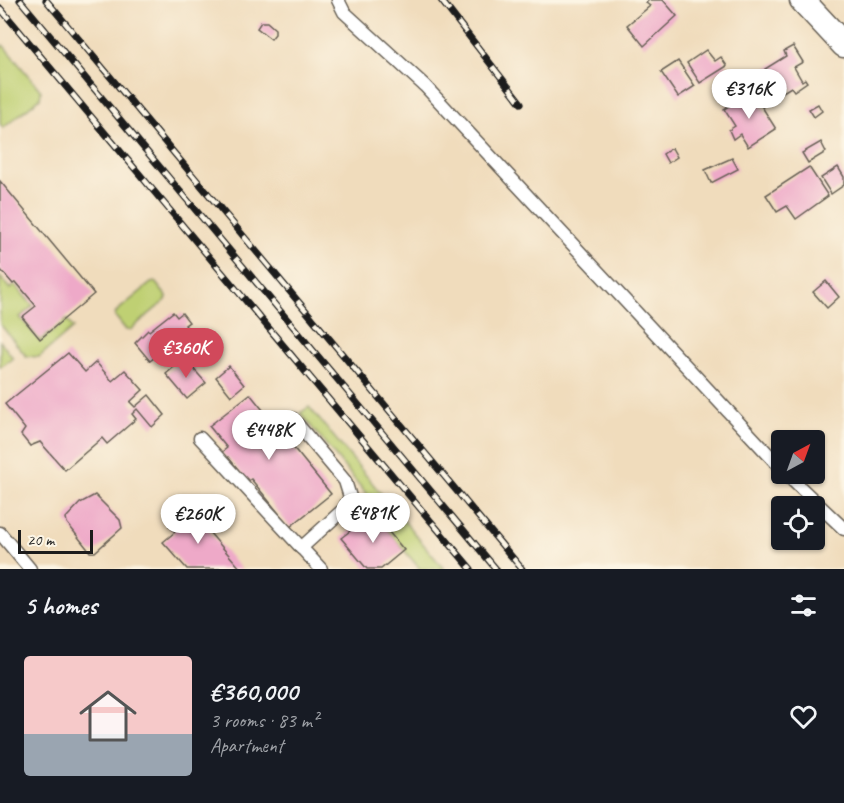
<!DOCTYPE html>
<html lang="en">
<head>
<meta charset="utf-8">
<style>
  :root { --surface:#171b24; --page:#242831; --text:#f1f3f6; --muted:#9ea1a6; --line:#363941; --accent:#d1495b }
  body { margin:0; font-family:Caveat,sans-serif; background:var(--page); color:var(--text); height:100vh; display:flex; flex-direction:column; font-size:22px; white-space:nowrap }
  * { box-sizing:border-box; margin:0 }
  p { font-size:20px; color:var(--muted) }
  .icon { flex:none; width:33px; height:33px; fill:none; stroke:currentColor; stroke-width:2; stroke-linecap:round; stroke-linejoin:round }
  .map { position:relative; height:569px; overflow:hidden }
  .side { display:flex; flex-direction:column; background:var(--surface); flex:1 }
  .side>* { flex:none }
  .needle { width:39px; rotate:41deg }
  .controls { position:absolute; left:771px; top:430px; display:grid; gap:12px }
  .controls a { display:grid; place-items:center; width:54px; height:54px; border-radius:6px; background:var(--surface); box-shadow:0 2px 4px #0004; font-size:30px }
  .scale { position:absolute; left:18px; bottom:15px; width:75px; box-sizing:border-box; padding-left:6px; border:3px solid #1c1c1c; border-top:0; font-size:16px; line-height:21px; white-space:nowrap; color:#1c1c1c; -webkit-text-stroke:4px #fcf5e5; paint-order:stroke }
  .price { position:absolute; translate:-50% -51px; padding:0 14px; border-radius:21px; background:#fff; color:#222; font-size:20px; line-height:39px; filter:drop-shadow(0 2px 3px #0008) }
  .price::after { content:''; position:absolute; left:50%; top:36px; width:18px; height:14px; margin-left:-9px; background:inherit; clip-path:polygon(0 0,100% 0,50% 100%) }
  .price.selected { background:var(--accent); color:#fff }
  ul { padding:0; list-style:none }
  li { display:flex; align-items:center; gap:18px; height:150px; padding:0 24px }
  li+li { border-top:2px solid var(--line) }
  li span { display:grid; place-items:center; flex:none; width:168px; height:120px; border-radius:6px; color:#555 }
  li>.icon { margin-inline-start:auto }
  span .icon { width:72px; height:72px; fill:#fffc; stroke-width:1 }
  li b { font-size:26px }
  h2 { display:flex; justify-content:space-between; align-items:center; height:72px; padding:0 24px; font-size:26px }
  .map>svg:first-child { display:block }
</style>
</head>
<body>
<div class="map">
<svg width="844" height="569" viewBox="0 0 844 569">
  <rect width="100%" height="100%" fill="#fcf5e5"/>
  <filter id="ink" filterUnits="userSpaceOnUse"><feTurbulence type="fractalNoise" baseFrequency=".0167" numOctaves="2"/><feDisplacementMap in="SourceGraphic" scale="12" xChannelSelector="R" yChannelSelector="G"/><feConvolveMatrix kernelMatrix="1 2 1 2 8 2 1 2 1" color-interpolation-filters="sRGB"/></filter>
  <filter id="wash" filterUnits="userSpaceOnUse"><feTurbulence type="fractalNoise" baseFrequency=".008" numOctaves="4" result="noise"/><feDisplacementMap in="SourceGraphic" scale="24" xChannelSelector="R" yChannelSelector="G"/><feGaussianBlur stdDeviation="1.35" result="paint"/><feColorMatrix in="noise" values="0 0 0 0 0 0 0 0 0 0 0 0 0 0 0 0 0 1.4 0 .05"/><feComposite in="paint" operator="in"/></filter>
  <g filter="url(#wash)">
    <rect width="100%" height="100%" fill="#f0dcbc"/>
    <!-- green -->
    <g fill="#bfd073" stroke="#6e7648" stroke-width="1.5">
      <polygon points="3,45 41,91 40,98 3,128 0,124 0,48"/>
      <polygon points="0,277 10,289 15,285 33,306 20,317 40,341 67,320 73,328 39,357 26,356 0,324"/>
      <polygon points="155,282 167,297 166,300 130,330 126,330 115,316 116,312 151,283"/>
      <polygon points="0,341 13,358 0,367"/>
      <polygon points="309,407 444,569 420,569 373,513 378,508 300,413"/>
    </g>
    <g id="blocks">
      <!-- building -->
      <g fill="#eea9c8">
        <polygon points="649,0 663,0 677,16 644,46 627,25 650,6 646,3"/>
        <polygon points="261,22 267,22 275,29 275,34 271,39 257,28"/>
        <polygon points="793,46 803,62 794,67 802,81 805,79 807,82 794,91 791,87 780,94 765,69 786,56 784,51"/>
        <polygon points="706,50 715,61 721,57 727,66 700,83 687,63"/>
        <polygon points="678,61 695,86 678,97 661,72"/>
        <polygon points="752,91 776,129 748,147 740,134 733,139 729,130 735,126 724,109"/>
        <polygon points="818,104 822,111 814,117 809,109"/>
        <polygon points="821,142 826,152 808,163 802,153"/>
        <polygon points="672,148 677,157 668,163 663,154"/>
        <polygon points="732,158 738,169 711,183 705,170"/>
        <polygon points="809,167 828,196 796,219 787,206 777,212 766,195"/>
        <polygon points="838,167 844,177 844,185 831,194 821,178"/>
        <polygon points="0,181 94,294 40,339 22,317 36,306 16,282 13,284 0,269"/>
        <polygon points="826,281 839,297 827,308 813,292"/>
        <polygon points="173,312 177,317 182,313 189,322 185,325 189,331 150,361 135,343 148,330 149,331"/>
        <polygon points="68,353 85,372 96,362 112,381 125,370 143,390 130,402 135,407 149,395 165,415 152,427 137,409 132,414 136,419 107,444 102,438 65,470 40,442 30,446 21,435 25,429 5,404"/>
        <polygon points="184,358 206,383 187,399 166,374"/>
        <polygon points="229,366 244,385 231,396 216,377"/>
        <polygon points="250,394 331,494 290,527 251,479 245,483 240,476 242,474 228,457 226,458 222,452 227,448 209,426"/>
        <polygon points="95,495 120,520 122,528 95,552 90,552 67,523 66,518 80,503"/>
        <polygon points="200,511 214,527 209,532 241,569 187,569 163,542 175,532 169,526 174,522 171,519 176,514 178,518 183,514 189,520"/>
        <polygon points="373,513 404,550 381,569 367,569 341,538"/>
      </g>
    </g>
  </g>
  <g filter="url(#ink)">
    <use href="#blocks" fill-opacity="0" stroke="#665f54" stroke-width="1.5"/>
    <g fill="none" stroke-linecap="round" stroke-linejoin="round">
      <defs>
        <g id="lane">
          <polyline points="338,0 344,12 425,86 782,469"/>
          <polyline points="293,419 345,481 350,497 344,509 301,548"/>
          <polyline points="200,438 321,569"/>
          <polyline points="786,474 844,529"/>
          <polyline points="0,533 30,569"/>
        </g>
        <polyline id="street" points="802,0 844,45"/>
      </defs>
      <!-- lane casing -->
      <use href="#lane" stroke="#665f54" stroke-width="15"/>
      <!-- street casing -->
      <use href="#street" stroke="#665f54" stroke-width="27"/>
      <!-- lane -->
      <use href="#lane" stroke="#fff" stroke-width="12"/>
      <!-- street -->
      <use href="#street" stroke="#fff" stroke-width="24"/>
      <defs>
        <g id="rail">
          <polyline points="20,0 496,569"/>
          <polyline points="46,0 522,569"/>
          <polyline points="441,0 521,103"/>
          <polyline points="0,8 471,569"/>
        </g>
      </defs>
      <!-- rail casing -->
      <use href="#rail" stroke="#1c1c1c" stroke-width="7"/>
      <!-- rail -->
      <use href="#rail" stroke="#fcf5e5" stroke-width="4.5" stroke-dasharray="14" stroke-linecap="butt"/>
    </g>
  </g>
</svg>
<div class="controls">
<a><svg class="needle" viewBox="-14 -14 28 28"><path d="M0-13l5 13h-10z" fill="#e53935"/><path d="M0 13l5-13h-10z" fill="#9ea1a6"/></svg></a>
<a><svg class="icon" aria-label="locate" viewBox="0 0 24 24"><circle cx="12" cy="12" r="6"/><path d="M12 2v4M12 18v4M2 12h4M18 12h4"/></svg></a>
</div>
<div class="scale">20 m</div>
<b class="price" style="left:749px;top:120px">€316K</b>
<b class="price selected" style="left:186px;top:379px">€360K</b>
<b class="price" style="left:269px;top:461px">€448K</b>
<b class="price" style="left:373px;top:544px">€481K</b>
<b class="price" style="left:198px;top:545px">€260K</b>
</div>
<section class="side">
<h2>5 homes<svg class="icon" aria-label="filters" viewBox="0 0 24 24"><path d="M4 7h16M4 17h16"/><circle cx="9" cy="7" r="2"/><circle cx="15" cy="17" r="2"/></svg></h2>
<ul>
<li><span style="background:linear-gradient(#f6c9c9 65%,#9aa5b1 0)"><svg class="icon" aria-label="home" viewBox="0 0 24 24"><path d="M3 11l9-7 9 7M6 9v11h12V9"/></svg></span><div><b>€360,000</b><p>3 rooms · 83 m²</p><p>Apartment</p></div><svg class="icon" aria-label="heart" viewBox="0 0 24 24"><path d="M12 20l-8-8c-3-5 5-10 8-4 3-6 11-1 8 4z"/></svg></li>
</ul>
</section>
</body>
</html>
